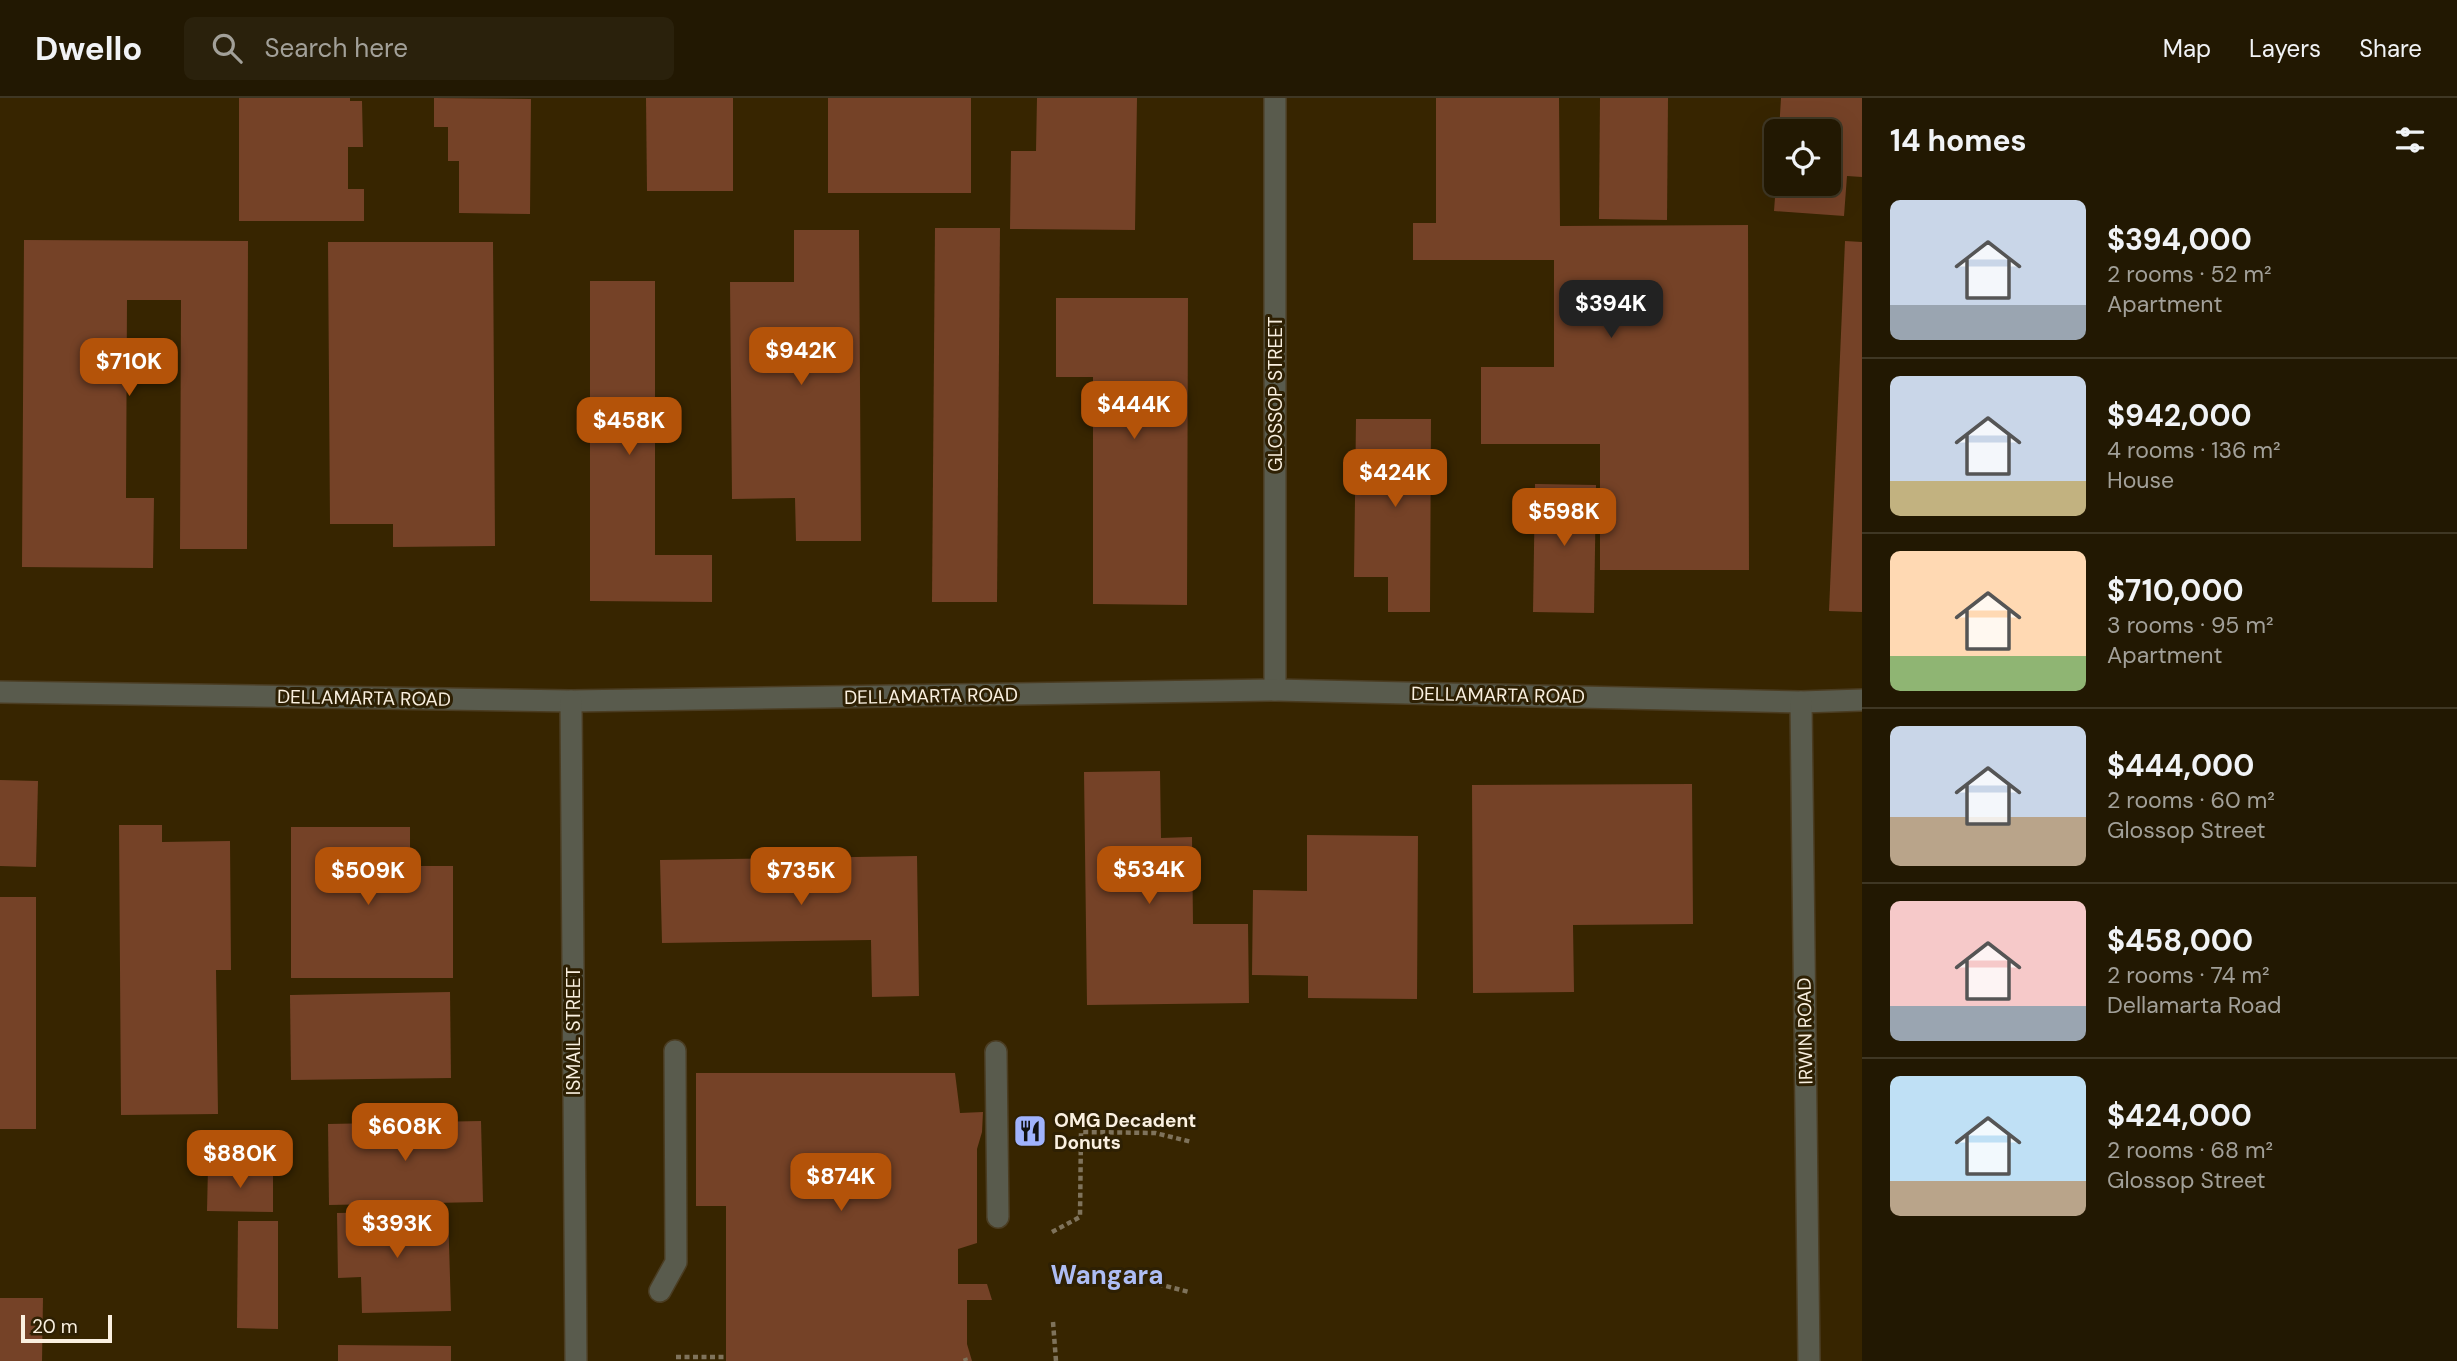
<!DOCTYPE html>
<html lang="en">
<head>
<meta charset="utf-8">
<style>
  :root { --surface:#221802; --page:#2a210c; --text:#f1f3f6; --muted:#a2a099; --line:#3f3724; --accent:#b45309 }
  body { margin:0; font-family:"DM Sans",sans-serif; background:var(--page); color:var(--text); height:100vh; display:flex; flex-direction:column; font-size:26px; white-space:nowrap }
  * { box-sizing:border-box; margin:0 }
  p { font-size:23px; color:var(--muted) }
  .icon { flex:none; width:38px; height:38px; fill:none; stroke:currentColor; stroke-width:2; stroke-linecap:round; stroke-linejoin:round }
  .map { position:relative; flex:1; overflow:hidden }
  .drawer { display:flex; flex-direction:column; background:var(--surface); width:595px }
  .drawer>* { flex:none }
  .tools { position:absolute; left:1764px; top:21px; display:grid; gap:14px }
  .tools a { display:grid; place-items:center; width:77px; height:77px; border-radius:10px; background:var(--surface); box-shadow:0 7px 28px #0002,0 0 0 2px var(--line); font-size:35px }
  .scale { position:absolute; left:21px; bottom:18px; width:91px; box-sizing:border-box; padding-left:7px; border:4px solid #faf0e0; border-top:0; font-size:19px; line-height:24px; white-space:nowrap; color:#faf0e0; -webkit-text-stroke:5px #2e2003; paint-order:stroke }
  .price { position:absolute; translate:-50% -60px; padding:0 16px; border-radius:14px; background:var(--accent); color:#fff; font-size:23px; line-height:46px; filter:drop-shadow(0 2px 4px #0008) }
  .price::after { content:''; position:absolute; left:50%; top:42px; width:21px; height:16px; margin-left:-10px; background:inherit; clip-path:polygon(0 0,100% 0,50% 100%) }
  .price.active { background:#222; color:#fff }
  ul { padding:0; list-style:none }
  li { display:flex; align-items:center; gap:21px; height:175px; padding:0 28px }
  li+li { border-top:2px solid var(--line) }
  li span { display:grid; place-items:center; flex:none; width:196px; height:140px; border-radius:10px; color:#555 }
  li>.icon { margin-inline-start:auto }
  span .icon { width:84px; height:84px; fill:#fffc; stroke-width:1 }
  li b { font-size:30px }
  h2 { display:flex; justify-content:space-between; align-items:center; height:84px; padding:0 28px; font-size:30px }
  header { display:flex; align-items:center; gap:42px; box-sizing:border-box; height:98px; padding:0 35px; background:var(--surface); border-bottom:2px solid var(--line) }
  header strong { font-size:33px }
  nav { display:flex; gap:38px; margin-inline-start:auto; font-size:24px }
  .search { width:490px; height:63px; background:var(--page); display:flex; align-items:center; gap:18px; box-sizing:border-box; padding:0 24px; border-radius:10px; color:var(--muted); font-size:26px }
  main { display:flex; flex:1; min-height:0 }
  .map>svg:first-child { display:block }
</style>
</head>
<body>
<header>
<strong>Dwello</strong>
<div class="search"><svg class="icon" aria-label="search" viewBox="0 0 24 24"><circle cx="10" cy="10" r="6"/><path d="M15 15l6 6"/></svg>Search here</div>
<nav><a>Map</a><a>Layers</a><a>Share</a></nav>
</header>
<main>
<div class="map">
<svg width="1862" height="1263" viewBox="0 0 1862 1263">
  <rect width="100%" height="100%" fill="#2e2003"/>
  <!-- built -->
  <path fill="#372500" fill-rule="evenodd" d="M0,0H1862V1263H0ZM1776,33H1829V86H1776Z"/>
  <!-- building -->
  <g fill="#754227">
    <polygon points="239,0 350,0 350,3 362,3 363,49 348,49 348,91 364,91 364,123 239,123"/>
    <polygon points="434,0 531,1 530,116 459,115 459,63 448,63 448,29 434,29"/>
    <polygon points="646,0 733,0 733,93 647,93"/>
    <rect x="828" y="0" width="143" height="95"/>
    <polygon points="1037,0 1137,0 1135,132 1010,131 1011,53 1036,53"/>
    <polygon points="1436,0 1559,0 1560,128 1748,127 1749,472 1600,472 1600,346 1481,346 1481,269 1554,269 1554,162 1413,162 1413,125 1436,125"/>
    <polygon points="1600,0 1668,0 1667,122 1599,121"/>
    <polygon points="1781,0 1862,0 1862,79 1847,78 1844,118 1774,113 1776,86 1829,86 1829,33 1779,33"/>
    <polygon points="935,130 1000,130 997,504 932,504"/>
    <polygon points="794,132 859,132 861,443 796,443 795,400 732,401 730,184 794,184"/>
    <polygon points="24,142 248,143 247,451 180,451 181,202 127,202 126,400 154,400 153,470 22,469"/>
    <polygon points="1845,143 1862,144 1862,514 1829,513"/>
    <polygon points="328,144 493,144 495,448 393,449 393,426 330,426"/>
    <polygon points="590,183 655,183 655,457 712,457 712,504 590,503"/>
    <polygon points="1056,200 1188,200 1187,507 1093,506 1093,279 1056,279"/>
    <polygon points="1356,321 1431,321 1430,514 1388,514 1388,479 1354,479"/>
    <polygon points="1535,386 1596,387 1594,515 1533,514"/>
    <polygon points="1160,673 1161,740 1192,739 1193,826 1248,826 1249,905 1087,907 1084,674"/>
    <polygon points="0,682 38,683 36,769 0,768"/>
    <polygon points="1692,686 1693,826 1573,827 1574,894 1473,895 1472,687"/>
    <polygon points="119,727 162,727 162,744 230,743 231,872 216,872 218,1016 121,1017"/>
    <polygon points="291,729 410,729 410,768 453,768 453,880 291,880"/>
    <polygon points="1307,737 1418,738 1417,901 1308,900 1308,878 1252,877 1253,792 1307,793"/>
    <polygon points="917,758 919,898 872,899 871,842 662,845 660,762"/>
    <rect x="0" y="799" width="36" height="232"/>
    <polygon points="450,894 451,980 291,982 290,897"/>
    <polygon points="696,975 955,975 960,1015 983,1014 982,1034 977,1051 977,1145 958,1151 958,1186 987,1186 992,1202 967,1202 967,1246 972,1263 726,1263 726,1108 696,1108"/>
    <polygon points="481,1023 483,1104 329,1107 328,1026"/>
    <polygon points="208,1069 273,1070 273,1114 207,1113"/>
    <polygon points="448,1113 451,1213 362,1215 361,1179 338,1180 337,1115"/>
    <polygon points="238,1123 278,1123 278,1231 237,1230"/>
    <polygon points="0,1200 43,1200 42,1263 0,1263"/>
    <polygon points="338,1247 451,1248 451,1263 338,1263"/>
  </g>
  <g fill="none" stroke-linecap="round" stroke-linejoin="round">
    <defs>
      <g id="minor">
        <polyline points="1275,0 1275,592"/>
        <polyline points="0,594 571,603 1275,592 1801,604 1862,602"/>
        <polyline points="571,603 576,1263"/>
        <polyline points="1801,604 1809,1263"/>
        <polyline points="996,954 998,1119"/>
        <polyline points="660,1193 676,1164 675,953"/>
      </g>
    </defs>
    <!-- minor casing -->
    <use href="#minor" stroke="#4b3d22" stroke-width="24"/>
    <!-- path -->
    <g stroke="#7f735b" stroke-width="4.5" stroke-dasharray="5 3.5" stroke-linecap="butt">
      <polyline points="1052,1134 1080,1119 1081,1034 1155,1035 1192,1044"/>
      <polyline points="1158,1186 1189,1194"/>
      <polyline points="1053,1224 1056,1263"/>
      <polyline points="676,1259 726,1259"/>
      <polyline points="965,1260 966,1263"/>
    </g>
    <!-- minor -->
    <use href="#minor" stroke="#595b4d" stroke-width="21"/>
  </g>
  <!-- icons -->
  <defs>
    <symbol id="restaurant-square" viewBox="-11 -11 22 22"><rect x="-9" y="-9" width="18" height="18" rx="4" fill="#a0b3fd" stroke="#2e2003"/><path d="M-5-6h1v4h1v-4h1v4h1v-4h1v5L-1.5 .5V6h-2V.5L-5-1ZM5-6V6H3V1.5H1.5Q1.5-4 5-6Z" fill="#111"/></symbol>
  </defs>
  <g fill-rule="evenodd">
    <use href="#restaurant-square" x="1011" y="1014" width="38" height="38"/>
  </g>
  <g text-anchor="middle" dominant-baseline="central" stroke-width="6" stroke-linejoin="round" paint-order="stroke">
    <!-- street labels -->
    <g font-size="19" fill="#faf0e0" stroke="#2e2003">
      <text transform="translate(1275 296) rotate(-90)">GLOSSOP STREET</text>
      <text transform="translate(1498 597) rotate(1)">DELLAMARTA ROAD</text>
      <text transform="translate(931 598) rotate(-1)">DELLAMARTA ROAD</text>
      <text transform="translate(364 600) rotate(1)">DELLAMARTA ROAD</text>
      <text transform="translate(573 933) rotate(-90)">ISMAIL STREET</text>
      <text transform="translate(1805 933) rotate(-91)">IRWIN ROAD</text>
    </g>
    <!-- poi labels -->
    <g font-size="19" font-weight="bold" fill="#faf0e0" stroke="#2e2003" text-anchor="start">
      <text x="1054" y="1022">OMG Decadent<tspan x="1054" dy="22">Donuts</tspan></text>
    </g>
    <!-- district labels -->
    <g font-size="26" font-weight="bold" fill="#aebdf4" stroke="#2e2003">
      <text x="1107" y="1177">Wangara</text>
    </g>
  </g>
</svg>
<div class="tools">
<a><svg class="icon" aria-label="locate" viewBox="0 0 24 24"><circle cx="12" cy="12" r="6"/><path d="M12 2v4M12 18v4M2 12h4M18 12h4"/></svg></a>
</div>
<div class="scale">20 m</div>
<b class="price active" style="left:1611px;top:242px">$394K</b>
<b class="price" style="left:801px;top:289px">$942K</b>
<b class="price" style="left:129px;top:300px">$710K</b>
<b class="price" style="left:1134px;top:343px">$444K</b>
<b class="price" style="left:629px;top:359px">$458K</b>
<b class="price" style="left:1395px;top:411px">$424K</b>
<b class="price" style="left:1564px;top:450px">$598K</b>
<b class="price" style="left:1149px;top:808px">$534K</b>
<b class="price" style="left:368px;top:809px">$509K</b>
<b class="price" style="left:801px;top:809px">$735K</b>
<b class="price" style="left:405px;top:1065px">$608K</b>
<b class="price" style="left:240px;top:1092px">$880K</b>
<b class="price" style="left:841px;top:1115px">$874K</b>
<b class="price" style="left:397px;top:1162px">$393K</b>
</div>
<section class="drawer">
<h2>14 homes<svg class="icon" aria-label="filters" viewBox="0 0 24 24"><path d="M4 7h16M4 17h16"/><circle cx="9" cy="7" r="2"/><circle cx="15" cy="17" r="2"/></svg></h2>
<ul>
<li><span style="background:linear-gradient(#c9d6e8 75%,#9aa5b1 0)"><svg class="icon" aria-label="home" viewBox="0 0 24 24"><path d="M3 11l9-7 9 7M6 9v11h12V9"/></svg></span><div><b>$394,000</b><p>2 rooms · 52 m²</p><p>Apartment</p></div></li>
<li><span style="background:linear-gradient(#c9d6e8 75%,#c2b280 0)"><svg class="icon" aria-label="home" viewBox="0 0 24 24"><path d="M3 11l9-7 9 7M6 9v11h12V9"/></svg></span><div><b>$942,000</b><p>4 rooms · 136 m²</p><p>House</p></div></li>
<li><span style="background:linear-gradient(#ffd9b3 75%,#8fb573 0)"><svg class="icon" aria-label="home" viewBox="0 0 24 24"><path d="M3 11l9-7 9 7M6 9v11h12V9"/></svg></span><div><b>$710,000</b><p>3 rooms · 95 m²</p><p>Apartment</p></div></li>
<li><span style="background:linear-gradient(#c9d6e8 65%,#b9a48a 0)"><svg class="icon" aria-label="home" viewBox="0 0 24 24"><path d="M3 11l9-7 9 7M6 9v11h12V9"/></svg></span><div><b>$444,000</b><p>2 rooms · 60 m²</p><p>Glossop Street</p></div></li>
<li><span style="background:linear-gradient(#f6c9c9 75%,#9aa5b1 0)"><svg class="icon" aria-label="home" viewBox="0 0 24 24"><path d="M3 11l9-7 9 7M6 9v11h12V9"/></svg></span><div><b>$458,000</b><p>2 rooms · 74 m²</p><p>Dellamarta Road</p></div></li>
<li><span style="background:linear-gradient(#bfe0f5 75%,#b9a48a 0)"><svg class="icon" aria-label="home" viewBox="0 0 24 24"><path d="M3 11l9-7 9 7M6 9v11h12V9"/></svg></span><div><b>$424,000</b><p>2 rooms · 68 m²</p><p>Glossop Street</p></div></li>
</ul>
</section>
</main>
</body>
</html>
